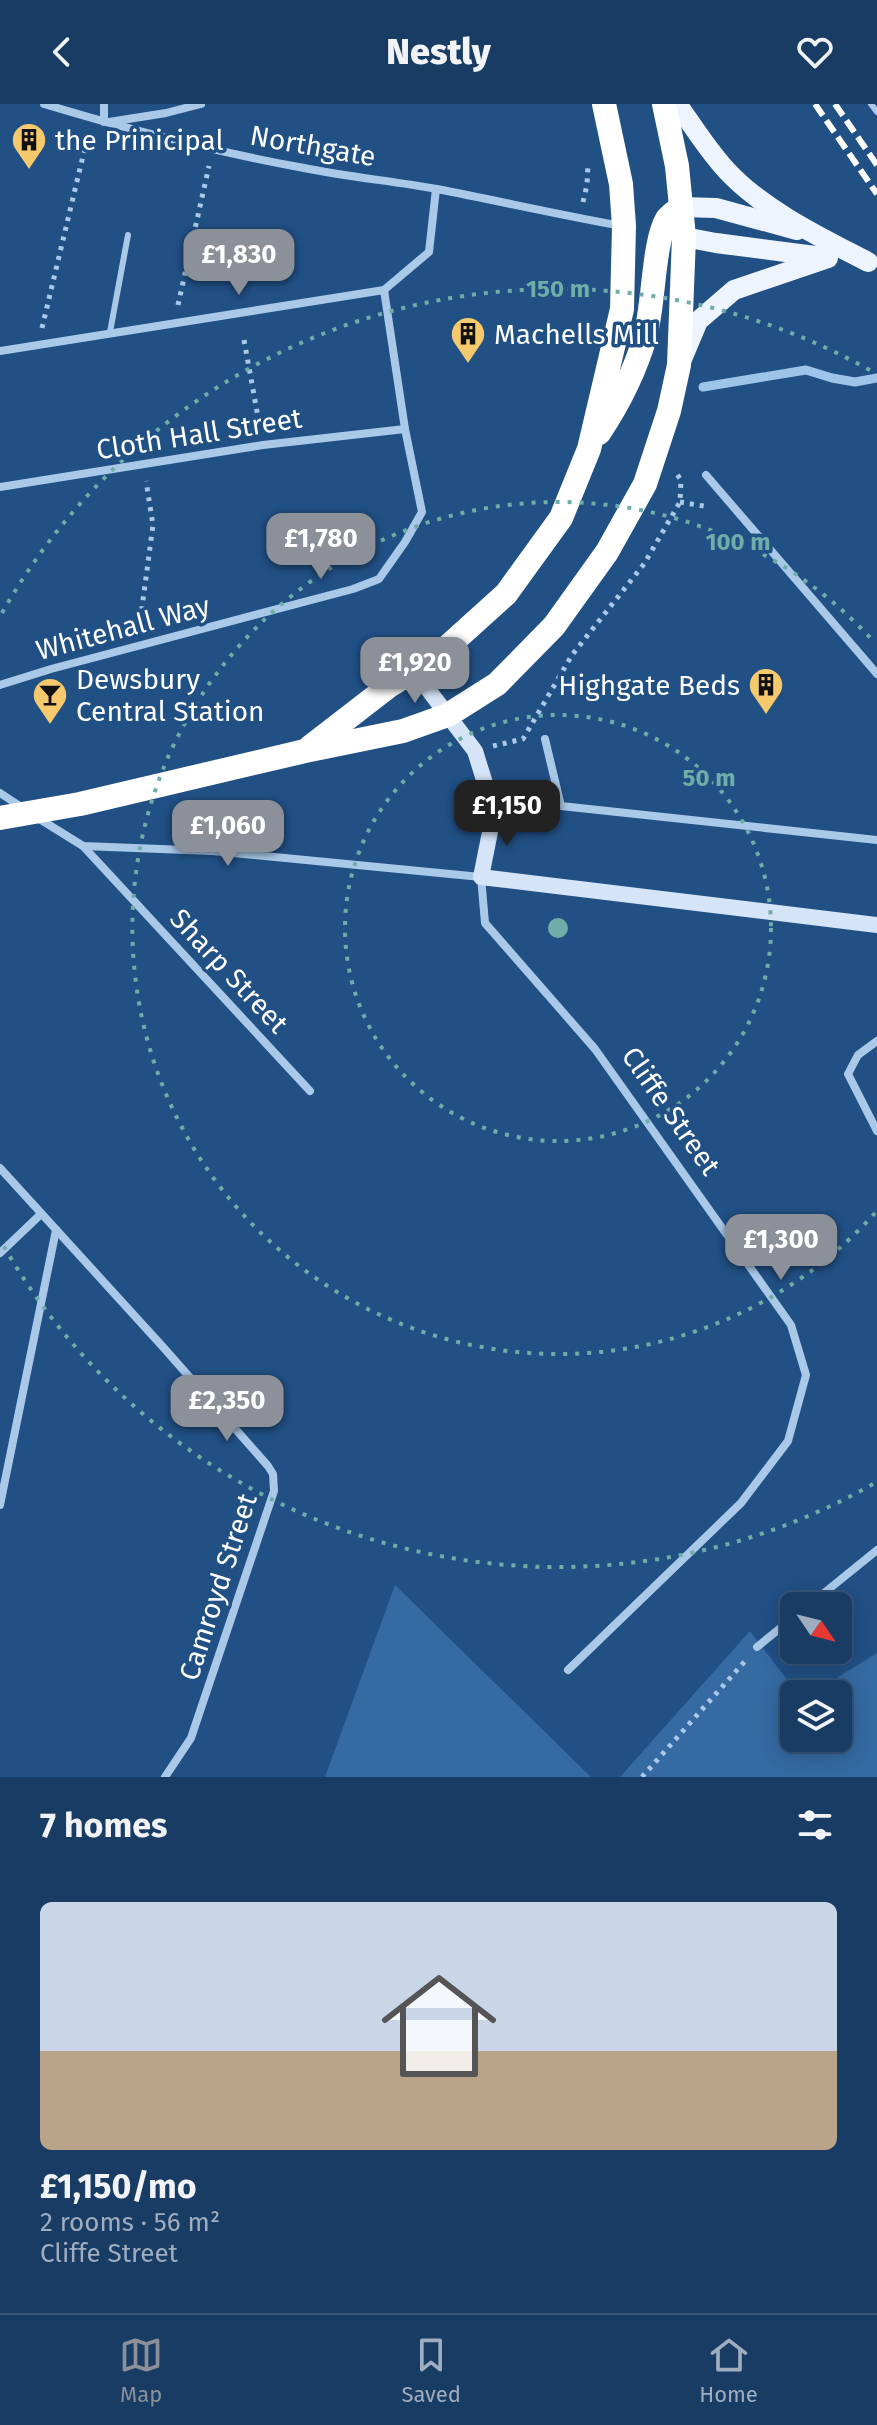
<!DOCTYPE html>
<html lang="en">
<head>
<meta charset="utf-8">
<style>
  :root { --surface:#193c64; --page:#26476d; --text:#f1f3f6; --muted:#9fadbf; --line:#375678; --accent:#8c9099 }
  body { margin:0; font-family:"Fira Sans",sans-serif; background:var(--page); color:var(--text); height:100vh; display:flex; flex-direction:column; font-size:30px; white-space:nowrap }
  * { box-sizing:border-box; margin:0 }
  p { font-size:26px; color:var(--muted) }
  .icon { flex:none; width:44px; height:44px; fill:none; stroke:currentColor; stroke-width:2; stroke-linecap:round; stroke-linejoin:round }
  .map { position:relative; height:1673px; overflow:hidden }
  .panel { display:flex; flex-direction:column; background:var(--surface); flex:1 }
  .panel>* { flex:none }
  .needle { width:52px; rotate:125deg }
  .buttons { position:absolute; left:780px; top:1488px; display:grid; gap:16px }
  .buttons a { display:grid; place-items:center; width:72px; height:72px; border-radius:12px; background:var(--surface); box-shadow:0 4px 20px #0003,0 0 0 2px var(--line); font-size:40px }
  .price { position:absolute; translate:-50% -68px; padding:0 18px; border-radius:16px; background:var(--accent); color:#fff; font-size:26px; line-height:52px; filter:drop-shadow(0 2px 4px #0008) }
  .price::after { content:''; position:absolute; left:50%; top:48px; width:24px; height:18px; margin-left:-12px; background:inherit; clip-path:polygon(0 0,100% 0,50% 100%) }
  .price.current { background:#222; color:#fff }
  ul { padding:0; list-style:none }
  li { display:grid; align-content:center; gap:16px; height:424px; padding:0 40px }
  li+li { border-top:2px solid var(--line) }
  li span { display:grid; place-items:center; height:248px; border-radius:12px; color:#555 }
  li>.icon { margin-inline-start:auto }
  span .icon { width:144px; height:144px; fill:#fffc; stroke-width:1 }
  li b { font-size:34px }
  h2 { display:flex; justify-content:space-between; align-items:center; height:96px; padding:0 40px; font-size:34px }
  header { display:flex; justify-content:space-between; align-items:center; height:104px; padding:0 40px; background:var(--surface); font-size:36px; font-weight:800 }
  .tab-bar { display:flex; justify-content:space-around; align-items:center; height:112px; border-top:2px solid var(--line); background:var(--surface); font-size:22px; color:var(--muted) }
  .tab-bar a { display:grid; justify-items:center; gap:4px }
  .tab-bar .current { color:var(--accent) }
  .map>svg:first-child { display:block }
</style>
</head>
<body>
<header><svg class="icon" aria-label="back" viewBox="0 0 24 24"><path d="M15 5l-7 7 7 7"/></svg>Nestly<svg class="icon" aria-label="heart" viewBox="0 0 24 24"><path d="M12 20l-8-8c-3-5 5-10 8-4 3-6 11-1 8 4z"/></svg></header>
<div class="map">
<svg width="877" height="1673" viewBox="0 0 877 1673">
  <rect width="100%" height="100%" fill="#215085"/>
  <!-- green -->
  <g fill="#356aa2">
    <polygon points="395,1481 591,1673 325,1673"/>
    <polygon points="750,1527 798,1590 794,1590 794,1634 838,1634 838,1590 818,1590 841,1571 877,1549 877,1673 620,1673"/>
  </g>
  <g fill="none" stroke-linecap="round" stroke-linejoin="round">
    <!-- stream -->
    <polyline stroke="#9ec4ea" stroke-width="9" points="703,283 806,266 832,274 855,278 877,274"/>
    <!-- path -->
    <g stroke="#aac9e9" stroke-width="5" stroke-dasharray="4 6" stroke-linecap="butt">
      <polyline points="583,98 587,81 588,61"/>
      <polyline points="178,201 209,62"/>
      <polyline points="42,224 88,31"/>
      <polyline points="244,236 260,324"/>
      <polyline points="680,398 709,403"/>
      <polyline points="139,526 153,421 146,377"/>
      <polyline points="493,642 523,635 572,551 644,460 680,398 681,376 674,366"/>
      <polyline points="642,1673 746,1556"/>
    </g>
    <!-- lane -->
    <g stroke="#aac9e9" stroke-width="6">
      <polyline points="871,0 877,8"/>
      <polyline points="110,228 128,131"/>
    </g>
    <!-- street -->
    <g stroke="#aac9e9" stroke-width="8">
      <path d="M44,0C130,26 216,48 304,64C348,73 393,77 437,85C499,97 560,111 622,122"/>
      <polyline points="104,18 104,0"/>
      <polyline points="109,18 166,9 201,0"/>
      <polyline points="0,247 384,186 429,148 436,85"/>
      <polyline points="706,371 877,570"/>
      <polyline points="0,383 263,341 405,325"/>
      <polyline points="0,581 51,565 353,485 379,475 405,438 422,408 405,325 384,186"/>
      <polyline points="545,635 561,702 877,736"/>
      <polyline points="0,689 23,704"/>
      <polyline points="38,714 83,742 212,747 481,773 485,819 595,945 791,1221 806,1271 788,1337 741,1399 568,1566"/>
      <polyline points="83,742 310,987"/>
      <polyline points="877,937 858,951 848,970 877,1027"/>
      <polyline points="0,1064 163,1243 268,1362 273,1370 274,1387 191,1634 165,1673"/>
      <polyline points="0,1149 41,1110"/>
      <polyline points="0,1401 56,1126"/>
      <polyline points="808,1502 877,1446"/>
      <polyline points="757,1543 794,1513"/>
    </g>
    <!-- secondary -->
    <polyline stroke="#d5e5f7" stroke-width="16" points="414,567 475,647 494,708 481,773 877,821"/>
    <!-- primary -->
    <g stroke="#edf4fe" stroke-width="20">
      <path d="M677,0C694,23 710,50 730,70C767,108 822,134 868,158"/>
      <polyline points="681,103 716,104 797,126"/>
      <polyline points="684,133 716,139 823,153"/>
      <polyline points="682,255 698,217 734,186 828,154"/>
    </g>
    <!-- highway -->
    <g stroke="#fff" stroke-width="24">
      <path d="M599,329C619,299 635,267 645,233C654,202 653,138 667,115C671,110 676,107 681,103"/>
      <polyline points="310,643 389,582 434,555 506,490 561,414 589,345 622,205 624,122 621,80 604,0"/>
      <polyline points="0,714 80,700 305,647 403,627 448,611 497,580 554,522 607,448 645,380 669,307 679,261 684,133 677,62 664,0"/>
    </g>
    <!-- rail -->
    <g stroke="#fff" stroke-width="6" stroke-dasharray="14 6" stroke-linecap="butt">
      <polyline points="815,0 877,90"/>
      <polyline points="835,0 877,61"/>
    </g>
  </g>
  <!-- distance rings -->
  <g fill="none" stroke="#6fada8" stroke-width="4" stroke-dasharray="4 8">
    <circle cx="558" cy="824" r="213"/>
    <path d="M875 1109A426 426 0 1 1 875 539"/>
    <path d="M873 1380A639 639 0 0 1 2 1139M2 509A639 639 0 0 1 873 268"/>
  </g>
  <!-- icons -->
  <defs>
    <symbol id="building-pin" viewBox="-11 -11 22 30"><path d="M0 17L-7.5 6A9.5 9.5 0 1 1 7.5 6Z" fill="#f6c96c" stroke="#215085"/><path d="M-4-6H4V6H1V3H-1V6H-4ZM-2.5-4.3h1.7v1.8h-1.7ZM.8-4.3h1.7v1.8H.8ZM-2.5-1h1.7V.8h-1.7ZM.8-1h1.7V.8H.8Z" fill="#111"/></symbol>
    <symbol id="bar-pin" viewBox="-11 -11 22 30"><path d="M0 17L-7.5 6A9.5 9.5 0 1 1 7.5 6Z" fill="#f6c96c" stroke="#215085"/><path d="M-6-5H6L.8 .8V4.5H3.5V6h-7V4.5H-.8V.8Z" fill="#111"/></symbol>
  </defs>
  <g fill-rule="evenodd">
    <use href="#building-pin" x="9" y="16" width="40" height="54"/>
    <use href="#building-pin" x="448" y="210" width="40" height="54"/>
    <use href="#building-pin" x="746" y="561" width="40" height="54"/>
    <use href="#bar-pin" x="30" y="571" width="40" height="54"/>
  </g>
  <g text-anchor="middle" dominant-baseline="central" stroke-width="7" stroke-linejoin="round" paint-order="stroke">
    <!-- poi labels -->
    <g font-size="28" fill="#fff" stroke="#215085" text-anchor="start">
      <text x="55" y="36">the Prinicipal</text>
      <text x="494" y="230">Machells Mill</text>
      <text x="76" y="575">Dewsbury<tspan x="76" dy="32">Central Station</tspan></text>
      <text x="740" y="581" text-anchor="end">Highgate Beds</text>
    </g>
    <!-- street labels -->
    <g font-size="28" fill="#fff" stroke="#215085">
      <text transform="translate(313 42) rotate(10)">Northgate</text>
      <text transform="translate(199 330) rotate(-9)">Cloth Hall Street</text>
      <text transform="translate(123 524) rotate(-15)">Whitehall Way</text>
      <text transform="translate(229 867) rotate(47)">Sharp Street</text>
      <text transform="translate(671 1007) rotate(55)">Cliffe Street</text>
      <text transform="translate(218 1483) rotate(-72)">Camroyd Street</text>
    </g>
  </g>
  <circle cx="558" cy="824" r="12" fill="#6fada8" stroke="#215085" stroke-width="4"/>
  <g font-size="24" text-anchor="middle" font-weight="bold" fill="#6fada8" stroke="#215085" stroke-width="7" stroke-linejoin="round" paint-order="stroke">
    <text x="558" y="193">150 m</text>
    <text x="738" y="446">100 m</text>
    <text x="709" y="682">50 m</text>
  </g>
</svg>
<div class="buttons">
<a><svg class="needle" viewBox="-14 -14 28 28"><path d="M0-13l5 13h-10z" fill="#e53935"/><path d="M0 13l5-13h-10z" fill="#9fadbf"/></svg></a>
<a><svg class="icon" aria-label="layers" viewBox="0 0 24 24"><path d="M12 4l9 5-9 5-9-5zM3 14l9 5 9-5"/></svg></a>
</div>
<b class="price" style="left:239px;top:193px">£1,830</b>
<b class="price" style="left:321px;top:477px">£1,780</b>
<b class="price" style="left:415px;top:601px">£1,920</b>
<b class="price current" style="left:507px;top:744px">£1,150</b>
<b class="price" style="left:228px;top:764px">£1,060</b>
<b class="price" style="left:781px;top:1178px">£1,300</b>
<b class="price" style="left:227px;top:1339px">£2,350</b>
</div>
<section class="panel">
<h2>7 homes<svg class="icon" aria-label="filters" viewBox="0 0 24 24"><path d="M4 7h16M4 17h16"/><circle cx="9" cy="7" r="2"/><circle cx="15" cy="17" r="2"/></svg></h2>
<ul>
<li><span style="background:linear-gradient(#c9d6e8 60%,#b9a48a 0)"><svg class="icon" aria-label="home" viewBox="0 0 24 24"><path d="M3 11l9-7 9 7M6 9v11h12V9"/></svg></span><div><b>£1,150/mo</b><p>2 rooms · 56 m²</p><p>Cliffe Street</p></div></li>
</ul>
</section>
<nav class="tab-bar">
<a class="current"><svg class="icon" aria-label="map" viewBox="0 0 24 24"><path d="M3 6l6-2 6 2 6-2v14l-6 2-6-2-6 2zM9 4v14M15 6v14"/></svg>Map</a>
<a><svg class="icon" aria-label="saved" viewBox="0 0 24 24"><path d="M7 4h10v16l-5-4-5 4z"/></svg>Saved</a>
<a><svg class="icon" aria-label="home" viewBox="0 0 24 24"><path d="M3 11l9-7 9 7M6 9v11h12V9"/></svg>Home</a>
</nav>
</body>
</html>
